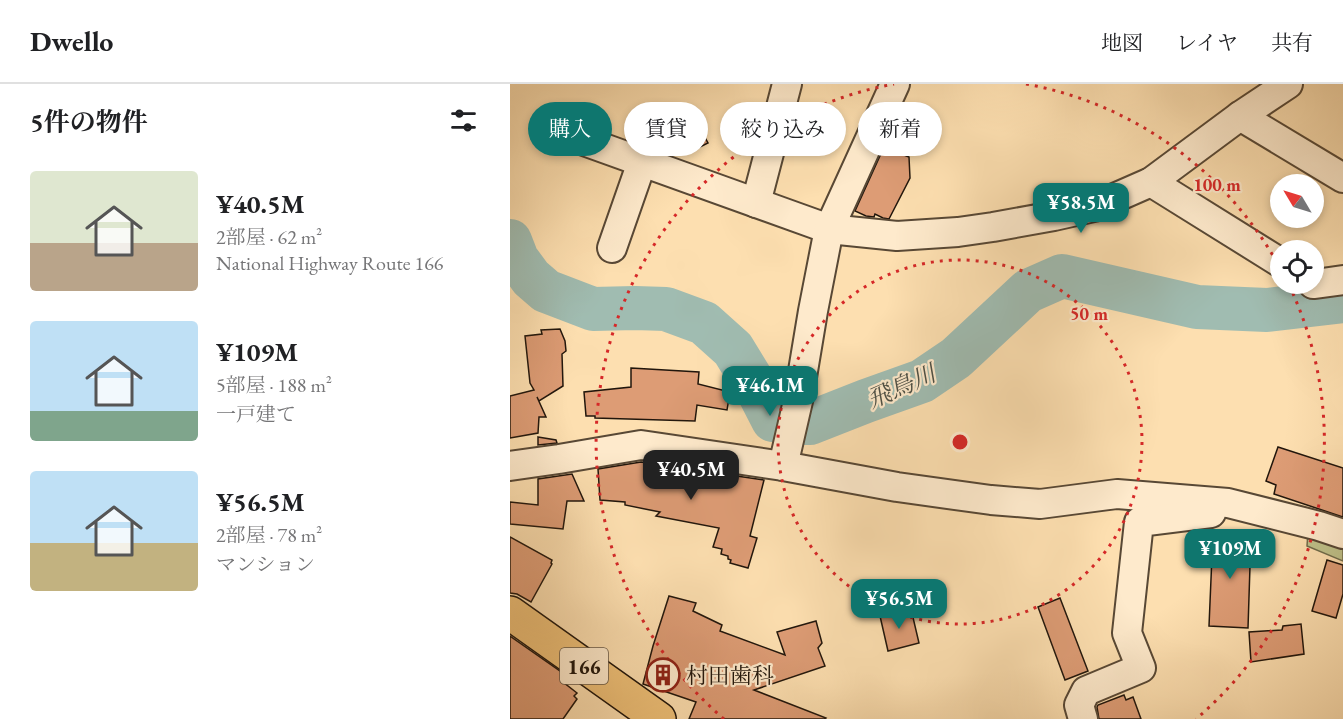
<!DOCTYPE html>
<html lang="ja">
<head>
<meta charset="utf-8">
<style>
  :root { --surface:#fff; --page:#f2f2f2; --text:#202124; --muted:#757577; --line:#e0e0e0; --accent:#0f766e }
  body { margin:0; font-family:"EB Garamond","Noto Serif JP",serif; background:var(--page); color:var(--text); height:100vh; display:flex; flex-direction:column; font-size:22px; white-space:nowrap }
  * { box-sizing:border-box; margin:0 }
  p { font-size:20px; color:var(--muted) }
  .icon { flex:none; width:33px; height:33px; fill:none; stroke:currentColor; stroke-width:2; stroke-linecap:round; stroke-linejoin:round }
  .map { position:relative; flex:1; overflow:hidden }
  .drawer { display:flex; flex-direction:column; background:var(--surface); width:510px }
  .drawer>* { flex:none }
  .hud { position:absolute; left:18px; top:18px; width:570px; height:54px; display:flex; gap:12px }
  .needle { width:39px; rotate:308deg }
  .fabs { position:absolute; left:760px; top:90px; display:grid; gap:12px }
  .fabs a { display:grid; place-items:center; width:54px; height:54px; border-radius:50%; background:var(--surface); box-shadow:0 3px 9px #0003; font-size:30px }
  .price { position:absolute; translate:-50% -51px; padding:0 14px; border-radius:12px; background:var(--accent); color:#fff; font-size:20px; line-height:39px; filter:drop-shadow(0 2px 3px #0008) }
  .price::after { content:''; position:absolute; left:50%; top:36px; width:18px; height:14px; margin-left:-9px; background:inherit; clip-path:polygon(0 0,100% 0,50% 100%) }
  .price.current { background:#222; color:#fff }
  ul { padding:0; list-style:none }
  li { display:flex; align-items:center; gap:18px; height:150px; padding:0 30px }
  li span { display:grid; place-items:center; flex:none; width:168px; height:120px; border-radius:6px; color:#555 }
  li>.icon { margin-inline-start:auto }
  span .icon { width:72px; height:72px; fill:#fffc; stroke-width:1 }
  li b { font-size:26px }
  h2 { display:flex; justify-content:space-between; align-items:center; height:72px; padding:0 30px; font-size:26px }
  .chip { padding:0 21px; border-radius:27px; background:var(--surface); box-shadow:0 3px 9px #0003; font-size:21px; line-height:54px }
  .chip.current { background:var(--accent); color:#fff }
  header { display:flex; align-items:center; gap:36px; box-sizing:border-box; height:84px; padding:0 30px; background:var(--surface); border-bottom:2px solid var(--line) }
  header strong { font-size:28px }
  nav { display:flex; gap:33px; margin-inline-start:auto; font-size:21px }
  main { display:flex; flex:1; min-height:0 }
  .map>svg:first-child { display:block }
</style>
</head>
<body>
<header>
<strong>Dwello</strong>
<nav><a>地図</a><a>レイヤ</a><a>共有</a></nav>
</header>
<main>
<section class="drawer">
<h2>5件の物件<svg class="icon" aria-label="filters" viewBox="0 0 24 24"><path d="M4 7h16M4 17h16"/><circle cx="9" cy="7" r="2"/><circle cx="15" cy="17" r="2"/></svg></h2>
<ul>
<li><span style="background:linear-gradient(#dfe7d0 60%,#b9a48a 0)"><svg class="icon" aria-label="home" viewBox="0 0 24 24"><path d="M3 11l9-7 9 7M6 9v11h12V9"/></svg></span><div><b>¥40.5M</b><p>2部屋 · 62 m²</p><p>National Highway Route 166</p></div></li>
<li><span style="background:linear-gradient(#bfe0f5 75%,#7fa58c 0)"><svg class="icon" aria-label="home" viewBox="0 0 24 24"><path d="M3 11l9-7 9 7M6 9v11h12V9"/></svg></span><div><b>¥109M</b><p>5部屋 · 188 m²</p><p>一戸建て</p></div></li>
<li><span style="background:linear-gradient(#bfe0f5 60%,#c2b280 0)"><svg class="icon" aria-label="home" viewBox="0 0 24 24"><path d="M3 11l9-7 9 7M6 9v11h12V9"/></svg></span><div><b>¥56.5M</b><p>2部屋 · 78 m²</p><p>マンション</p></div></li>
</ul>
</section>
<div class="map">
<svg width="833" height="635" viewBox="0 0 833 635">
  <rect width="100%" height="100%" fill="#fddfb0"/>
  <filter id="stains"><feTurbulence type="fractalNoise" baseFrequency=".00333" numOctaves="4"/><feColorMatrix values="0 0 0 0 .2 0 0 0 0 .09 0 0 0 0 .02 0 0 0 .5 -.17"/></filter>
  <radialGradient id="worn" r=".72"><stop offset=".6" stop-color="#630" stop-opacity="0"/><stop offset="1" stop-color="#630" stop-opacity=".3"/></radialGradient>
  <!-- green -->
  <polygon fill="#bfc28b" stroke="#706c4c" stroke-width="1.5" points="798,448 833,459 833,477 797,462"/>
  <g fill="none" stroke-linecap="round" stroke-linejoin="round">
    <!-- river -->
    <polyline stroke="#a0bcb1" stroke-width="44" points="0,157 7,175 21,194 36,207 83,225 125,224 156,225 194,239 223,265 245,301 263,336 282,339 300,339 356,317 412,297 446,274 518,207 552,192 687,223 757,226 833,217"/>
  </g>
  <!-- building -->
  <g fill="#dd9c75" stroke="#21160c" stroke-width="1.5">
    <polygon points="188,41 198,59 178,69 168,52"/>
    <polygon points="374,63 399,73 400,94 379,135 373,134 365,130 364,133 356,132 345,127"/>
    <polygon points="50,245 55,257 56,267 52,270 53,302 29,317 27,313 36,333 29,333 28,349 0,354 0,312 24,306 20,299 15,252 32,250 31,246"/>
    <polygon points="121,284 189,288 188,300 220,308 217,326 187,321 185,337 85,334 85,332 76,332 74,308 121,303"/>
    <polygon points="28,353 46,356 47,359 28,361"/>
    <polygon points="768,363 833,384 833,433 764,410 766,401 756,397"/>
    <polygon points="131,378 254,396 240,452 247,454 238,484 220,479 221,476 218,475 218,472 211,470 212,465 203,463 209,444 146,432 150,428 115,421 115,418 90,416 88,385"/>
    <polygon points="62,390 74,417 57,417 53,445 0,440 0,418 28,421 28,395"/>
    <polygon points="703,448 741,451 738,544 699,542"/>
    <polygon points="0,453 42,476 41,479 42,480 21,518 7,510 0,509"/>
    <polygon points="817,476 833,481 833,510 826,534 802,527"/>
    <polygon points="159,512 186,519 183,527 212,541 210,547 275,571 267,548 306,537 312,559 308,564 315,582 244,606 316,634 315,635 179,635 186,618 133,600 143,562"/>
    <polygon points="550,514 578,587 555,596 528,523"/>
    <polygon points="401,525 409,559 378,567 370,532"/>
    <polygon points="791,540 794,570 741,578 739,548 772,546 773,542"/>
    <polygon points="0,552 57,592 53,598 67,609 64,612 67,615 53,635 0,635"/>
    <polygon points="614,611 616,616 623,613 631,635 589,635 587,623 588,621"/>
  </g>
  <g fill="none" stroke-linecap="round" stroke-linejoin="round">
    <defs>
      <g id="minor">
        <polyline points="730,32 833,94"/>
        <polyline points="35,43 319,145 387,152 448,148 483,143 544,132 584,123 641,98 730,32 778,0"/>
        <polyline points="641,98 771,179"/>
        <polyline points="246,119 277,0"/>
        <polyline points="102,164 132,78"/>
        <polyline points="803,200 805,200 833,196"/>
        <polyline points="0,382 49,375 131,361 273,382 387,403 481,416 530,420 607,410 718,419 809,442 833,450"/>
        <polyline points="273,382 288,317 303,227 319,145 385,0"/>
        <polyline points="573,635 569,621 576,607 631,584 617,549 629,438 701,429"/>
      </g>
      <polyline id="trunk" points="0,529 149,635"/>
    </defs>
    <!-- minor casing -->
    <use href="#minor" stroke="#584835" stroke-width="32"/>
    <!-- trunk casing -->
    <use href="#trunk" stroke="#21160c" stroke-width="36"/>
    <!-- minor -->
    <use href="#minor" stroke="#feeacc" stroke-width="28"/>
    <!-- trunk -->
    <use href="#trunk" stroke="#eec078" stroke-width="33"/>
  </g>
  <!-- distance rings -->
  <g fill="none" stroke="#d62828" stroke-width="3" stroke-dasharray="3 6">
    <circle cx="450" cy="358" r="182"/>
    <path d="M214 635A364 364 0 0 1 384 0M516 0A364 364 0 0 1 770 184M779 201A364 364 0 0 1 686 635"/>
  </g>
  <!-- icons -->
  <defs>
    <symbol id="building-ring" viewBox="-11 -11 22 22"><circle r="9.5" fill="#feeacc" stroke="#8f2418" stroke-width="1.5"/><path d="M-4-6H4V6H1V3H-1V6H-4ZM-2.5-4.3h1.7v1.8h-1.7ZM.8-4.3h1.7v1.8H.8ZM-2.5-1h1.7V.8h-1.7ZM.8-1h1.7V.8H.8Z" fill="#8f2418"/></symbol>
  </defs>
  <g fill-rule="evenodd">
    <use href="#building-ring" x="134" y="572" width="38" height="38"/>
  </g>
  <g text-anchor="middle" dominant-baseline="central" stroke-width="4.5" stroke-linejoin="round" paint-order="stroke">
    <!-- shield labels -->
    <rect fill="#feeacc" stroke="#635646" stroke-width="1.5" x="50" y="564" width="48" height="36" rx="4.5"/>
    <g font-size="21" font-weight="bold" fill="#21160c">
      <text x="74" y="582">166</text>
    </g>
    <!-- poi labels -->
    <g font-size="22" fill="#21160c" stroke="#feeacc" text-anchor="start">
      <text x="176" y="591">村田歯科</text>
    </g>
    <!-- water labels -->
    <g font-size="24" font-style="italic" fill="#4d5046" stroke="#feeacc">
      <text transform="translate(391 302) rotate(-24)">飛鳥川</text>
    </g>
  </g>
  <circle cx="450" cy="358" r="9" fill="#d62828" stroke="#feeacc" stroke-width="3"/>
  <g font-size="18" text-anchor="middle" font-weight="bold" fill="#d62828" stroke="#feeacc" stroke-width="4.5" stroke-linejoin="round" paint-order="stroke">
    <text x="707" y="107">100 m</text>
    <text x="579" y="236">50 m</text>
  </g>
  <rect width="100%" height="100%" filter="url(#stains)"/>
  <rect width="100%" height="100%" fill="url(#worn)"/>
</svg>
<div class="fabs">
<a><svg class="needle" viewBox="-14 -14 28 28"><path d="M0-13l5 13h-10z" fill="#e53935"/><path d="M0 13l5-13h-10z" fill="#757577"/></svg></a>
<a><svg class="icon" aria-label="locate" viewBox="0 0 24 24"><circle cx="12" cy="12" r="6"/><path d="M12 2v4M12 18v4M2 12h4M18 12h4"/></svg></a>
</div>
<b class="price" style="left:571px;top:150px">¥58.5M</b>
<b class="price" style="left:260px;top:333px">¥46.1M</b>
<b class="price current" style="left:181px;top:417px">¥40.5M</b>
<b class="price" style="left:720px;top:496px">¥109M</b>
<b class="price" style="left:389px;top:546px">¥56.5M</b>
<div class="hud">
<a class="chip current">購入</a>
<a class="chip">賃貸</a>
<a class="chip">絞り込み</a>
<a class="chip">新着</a>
</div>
</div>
</main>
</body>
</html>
